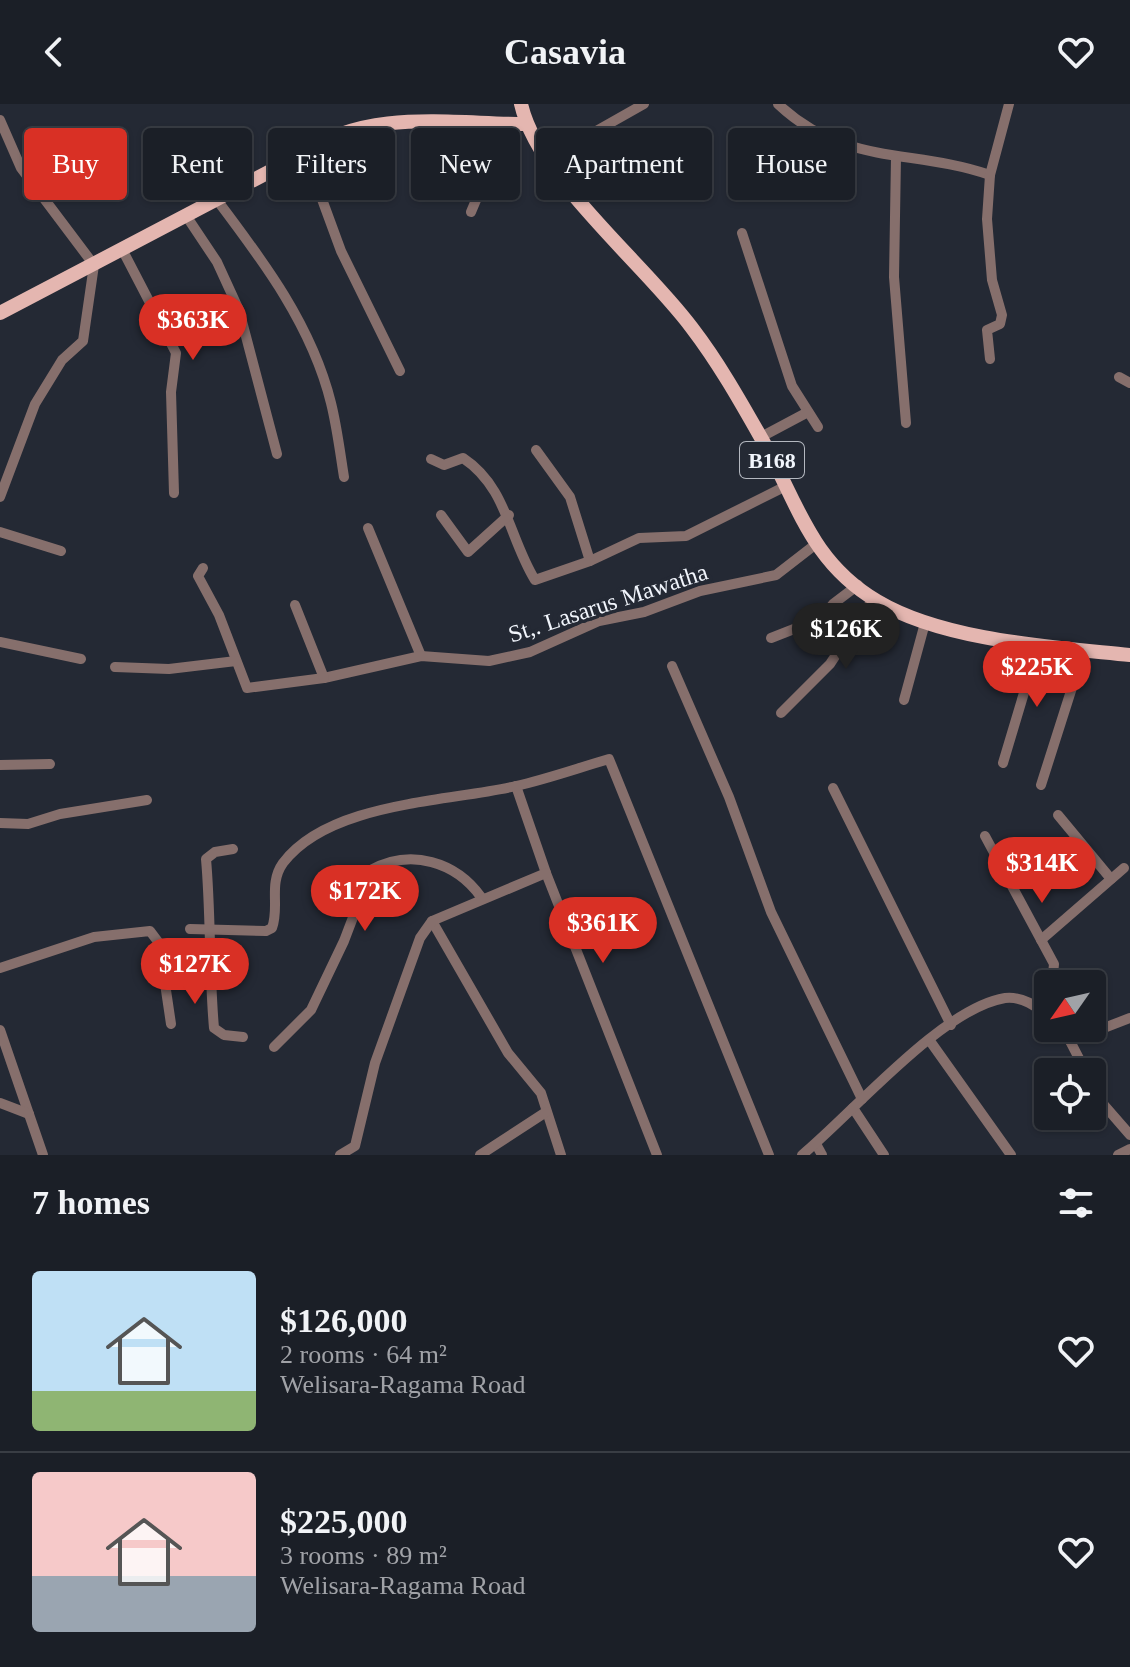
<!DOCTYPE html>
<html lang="en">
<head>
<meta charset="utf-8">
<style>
  :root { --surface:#1b1f27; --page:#282c33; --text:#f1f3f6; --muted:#a0a2a7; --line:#393d44; --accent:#d93025 }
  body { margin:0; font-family:Georgia,serif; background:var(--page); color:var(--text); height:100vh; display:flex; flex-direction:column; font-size:30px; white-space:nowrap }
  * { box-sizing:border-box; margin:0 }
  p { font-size:26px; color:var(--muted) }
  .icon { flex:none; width:44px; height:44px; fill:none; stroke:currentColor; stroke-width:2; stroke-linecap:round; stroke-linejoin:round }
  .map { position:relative; height:1051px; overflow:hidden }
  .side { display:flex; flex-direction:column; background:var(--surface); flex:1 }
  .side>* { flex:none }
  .banner { position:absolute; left:24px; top:24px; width:1082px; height:72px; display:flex; gap:16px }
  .needle { width:52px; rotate:236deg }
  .controls { position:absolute; left:1034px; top:866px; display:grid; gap:16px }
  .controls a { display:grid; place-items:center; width:72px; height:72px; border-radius:8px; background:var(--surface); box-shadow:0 2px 6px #0004,0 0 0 2px var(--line); font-size:40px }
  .price { position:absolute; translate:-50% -68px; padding:0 18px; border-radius:28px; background:var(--accent); color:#fff; font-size:26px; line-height:52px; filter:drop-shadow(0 2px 4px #0008) }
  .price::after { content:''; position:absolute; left:50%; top:48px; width:24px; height:18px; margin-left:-12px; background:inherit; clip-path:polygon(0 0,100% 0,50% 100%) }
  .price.selected { background:#222; color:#fff }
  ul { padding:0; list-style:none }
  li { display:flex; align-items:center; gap:24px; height:200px; padding:0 32px }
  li+li { border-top:2px solid var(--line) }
  li span { display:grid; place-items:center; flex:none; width:224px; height:160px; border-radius:8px; color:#555 }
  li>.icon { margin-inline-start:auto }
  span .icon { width:96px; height:96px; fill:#fffc; stroke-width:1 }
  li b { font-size:34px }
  h2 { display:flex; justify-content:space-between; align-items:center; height:96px; padding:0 32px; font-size:34px }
  .tag { padding:0 28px; border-radius:8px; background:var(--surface); box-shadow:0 2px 6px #0004,0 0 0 2px var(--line); font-size:28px; line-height:72px }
  .tag.selected { background:var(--accent); color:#fff }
  header { display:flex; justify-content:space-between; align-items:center; height:104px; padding:0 32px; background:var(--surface); font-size:36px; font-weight:800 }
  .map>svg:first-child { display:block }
</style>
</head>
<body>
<header><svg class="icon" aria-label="back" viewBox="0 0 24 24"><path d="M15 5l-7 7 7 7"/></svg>Casavia<svg class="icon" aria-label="heart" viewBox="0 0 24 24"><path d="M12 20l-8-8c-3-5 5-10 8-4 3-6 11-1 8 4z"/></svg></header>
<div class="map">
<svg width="1130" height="1051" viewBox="0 0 1130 1051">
  <rect width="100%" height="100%" fill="#242934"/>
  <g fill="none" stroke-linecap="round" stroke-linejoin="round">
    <!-- minor -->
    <g stroke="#866f6c" stroke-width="10">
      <path d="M778,0C845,63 912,44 990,71"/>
      <polyline points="0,16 21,64 94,161 83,237 62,256 35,300 0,393"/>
      <polyline points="305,49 341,147 400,267"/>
      <polyline points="896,53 894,173 906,319"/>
      <polyline points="545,56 644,0"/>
      <path d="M217,96C264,158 312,222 331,299C337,323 340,348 344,373"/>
      <polyline points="471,108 508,20"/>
      <polyline points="187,113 217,158 239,206 277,350"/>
      <polyline points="742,129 792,282 818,323"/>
      <polyline points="123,147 176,249 171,288 174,389"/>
      <polyline points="990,255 987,226 1000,220 1002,211 992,176 987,115 990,71 1009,0"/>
      <polyline points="1119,273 1130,279"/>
      <polyline points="761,333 808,308"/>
      <polyline points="536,346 570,393 590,457"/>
      <path d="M431,355L444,361L463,354C507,383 509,434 535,476L590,457L639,434L686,432L784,383"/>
      <polyline points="441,411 468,448 509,411"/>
      <polyline points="368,424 421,552"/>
      <polyline points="0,428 61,447"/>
      <polyline points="203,464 198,472 219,511 247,584 324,574 421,552 489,557 530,548 599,517 644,508 700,487 776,471 816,440"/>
      <polyline points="295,501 324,574"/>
      <polyline points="771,534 822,514 833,500 858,481"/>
      <polyline points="0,538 81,555"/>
      <polyline points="672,562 729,693 771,808 862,995"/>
      <polyline points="115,563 169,565 236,557"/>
      <polyline points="904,596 925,519"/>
      <polyline points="781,609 830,560 873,495"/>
      <polyline points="1003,659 1038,542"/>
      <polyline points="0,661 50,660"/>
      <polyline points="1041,681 1084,546"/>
      <polyline points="516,682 546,769 657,1051"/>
      <polyline points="833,684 951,921"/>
      <polyline points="1058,711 1111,775"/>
      <polyline points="0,719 28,720 60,710 147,696"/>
      <polyline points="985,732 1054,860 1052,880"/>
      <path d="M233,745L215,748L206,755C211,811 209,868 214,924L224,931L243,933"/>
      <polyline points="432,817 508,949 541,989 561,1051"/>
      <path d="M190,825L266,827L272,824C280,803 268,780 283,759C329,698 447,698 516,682C547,675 578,664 609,655L769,1051"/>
      <polyline points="1041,836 1124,764"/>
      <polyline points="0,864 94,833 150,827 159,839 171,920"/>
      <polyline points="1037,901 1048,888"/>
      <polyline points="1058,924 1070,937 1086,968"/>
      <polyline points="0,926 43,1051"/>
      <polyline points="930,937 1011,1051"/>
      <polyline points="1070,937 1130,914"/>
      <path d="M274,943L311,906L344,837L371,766C411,744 456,758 481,793"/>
      <polyline points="1092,978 1104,1001 1130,1031"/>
      <polyline points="0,999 29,1010"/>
      <polyline points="853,1004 884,1051"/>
      <polyline points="816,1040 822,1051"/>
      <polyline points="340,1051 355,1042 375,959 420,834 432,817 546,769"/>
      <polyline points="480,1051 546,1008"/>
      <path d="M802,1051C852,1010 942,904 1005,894C1021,892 1038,902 1048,913"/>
      <polyline points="1118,1051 1130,1045"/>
    </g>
    <!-- major -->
    <g stroke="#e4b6b0" stroke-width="14">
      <path d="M521,0C538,75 644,159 692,224C718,258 739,295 760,332C797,395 808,456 877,497C944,537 1053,543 1130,551"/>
      <path d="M0,209L305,49C366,4 454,20 525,20"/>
    </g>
  </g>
  <g text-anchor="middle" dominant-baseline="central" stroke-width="7" stroke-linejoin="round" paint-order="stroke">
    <!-- shield labels -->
    <rect fill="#242934" stroke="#b4b8c0" stroke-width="2" x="740" y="338" width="64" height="36" rx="6"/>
    <g font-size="22" font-weight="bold" fill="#f1f5fc">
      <text x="772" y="356">B168</text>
    </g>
    <!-- street labels -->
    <g font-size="24" fill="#f1f5fc" stroke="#242934">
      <text transform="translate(608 499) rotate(-18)">St,. Lasarus Mawatha</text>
    </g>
  </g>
</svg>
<div class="controls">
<a><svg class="needle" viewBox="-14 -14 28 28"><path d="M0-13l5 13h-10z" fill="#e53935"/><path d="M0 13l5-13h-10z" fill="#a0a2a7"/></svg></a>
<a><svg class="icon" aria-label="locate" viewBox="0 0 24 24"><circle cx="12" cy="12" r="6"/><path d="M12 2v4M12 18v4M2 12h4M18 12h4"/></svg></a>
</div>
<b class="price" style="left:193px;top:258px">$363K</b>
<b class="price selected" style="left:846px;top:567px">$126K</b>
<b class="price" style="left:1037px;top:605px">$225K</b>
<b class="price" style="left:1042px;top:801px">$314K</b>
<b class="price" style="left:365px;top:829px">$172K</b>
<b class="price" style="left:603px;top:861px">$361K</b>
<b class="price" style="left:195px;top:902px">$127K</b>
<div class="banner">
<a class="tag selected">Buy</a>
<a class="tag">Rent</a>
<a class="tag">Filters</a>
<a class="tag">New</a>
<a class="tag">Apartment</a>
<a class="tag">House</a>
</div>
</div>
<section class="side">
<h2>7 homes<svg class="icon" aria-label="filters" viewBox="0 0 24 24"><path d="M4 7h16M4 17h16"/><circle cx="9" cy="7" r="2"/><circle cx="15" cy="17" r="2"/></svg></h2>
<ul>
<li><span style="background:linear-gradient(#bfe0f5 75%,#8fb573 0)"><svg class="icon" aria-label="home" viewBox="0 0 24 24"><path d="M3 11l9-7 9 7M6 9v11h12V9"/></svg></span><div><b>$126,000</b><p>2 rooms · 64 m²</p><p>Welisara-Ragama Road</p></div><svg class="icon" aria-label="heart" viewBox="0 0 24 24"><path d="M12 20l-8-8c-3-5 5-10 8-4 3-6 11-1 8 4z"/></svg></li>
<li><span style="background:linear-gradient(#f6c9c9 65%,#9aa5b1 0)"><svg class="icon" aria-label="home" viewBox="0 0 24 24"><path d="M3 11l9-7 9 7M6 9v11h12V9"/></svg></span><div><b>$225,000</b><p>3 rooms · 89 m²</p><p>Welisara-Ragama Road</p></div><svg class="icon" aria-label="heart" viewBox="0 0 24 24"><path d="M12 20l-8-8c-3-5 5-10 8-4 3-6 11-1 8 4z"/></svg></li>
</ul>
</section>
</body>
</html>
